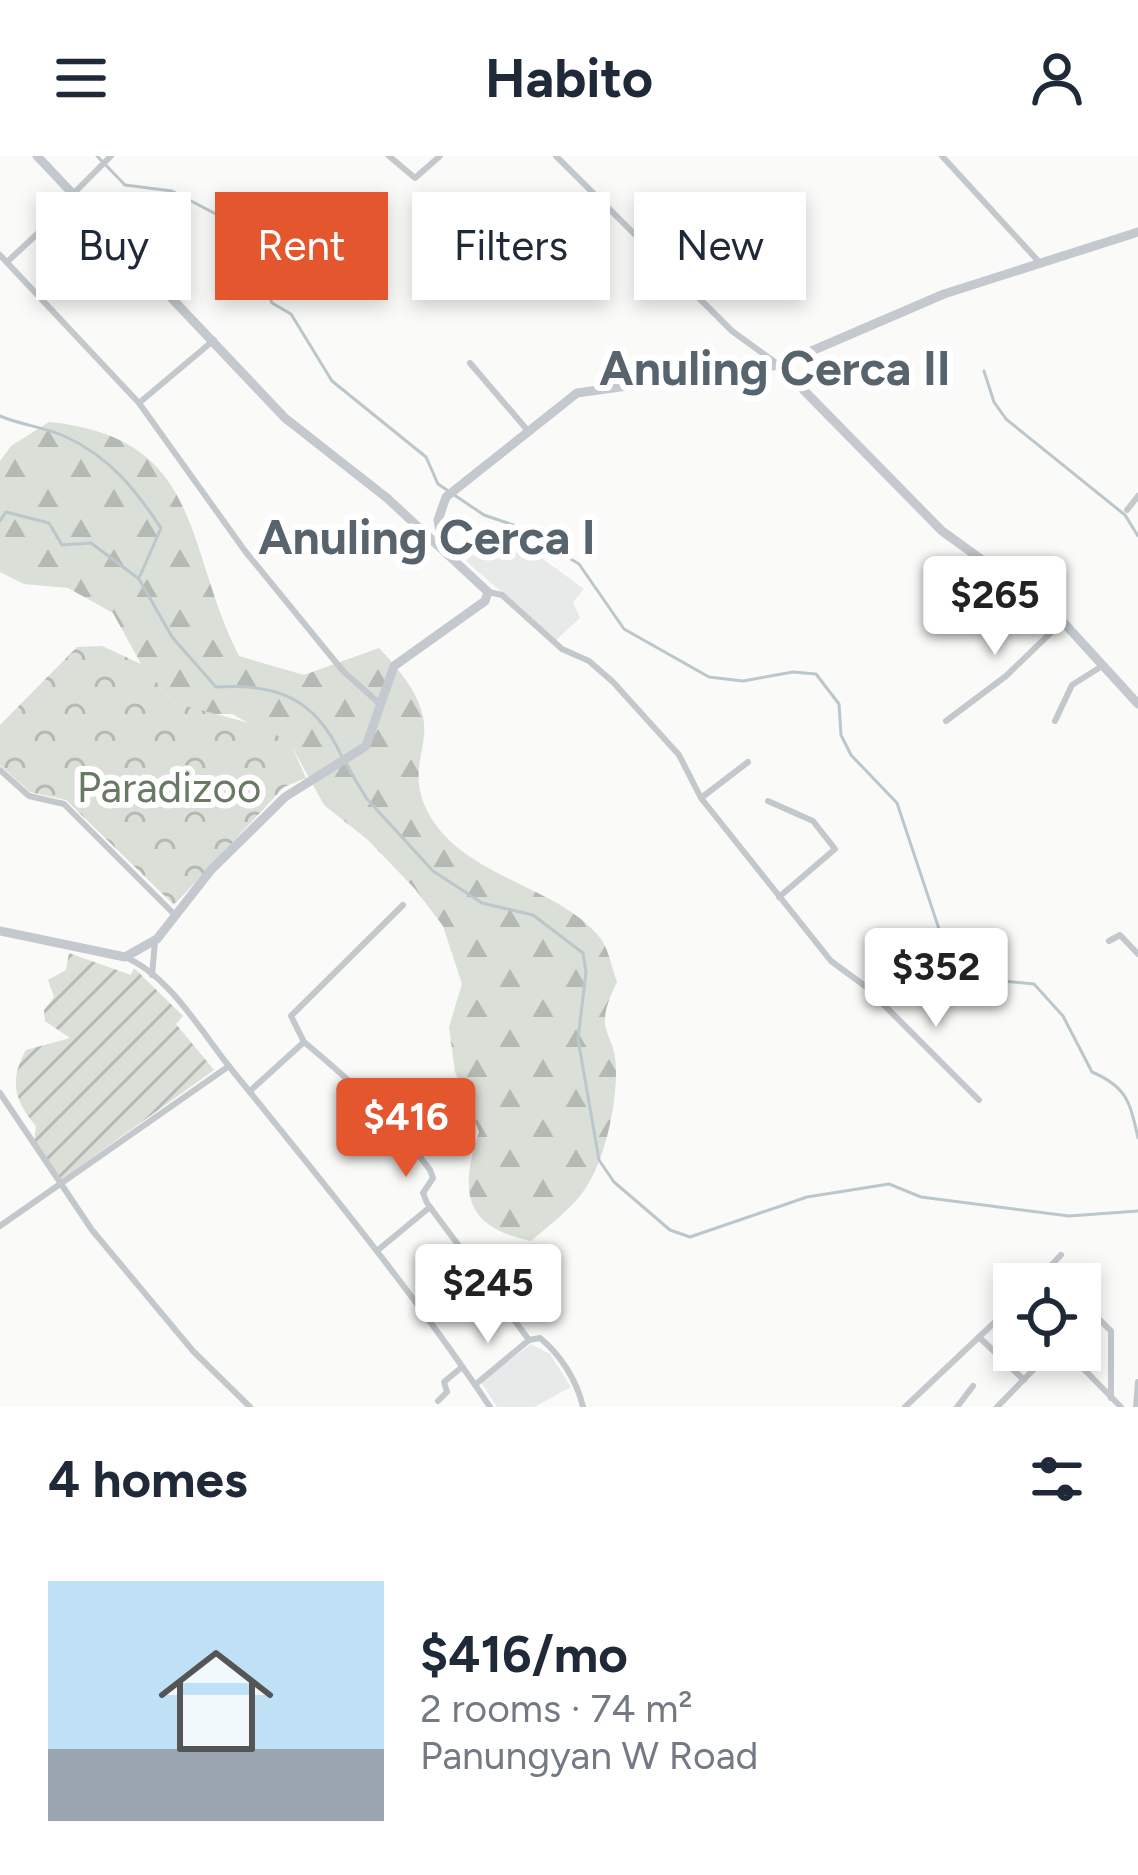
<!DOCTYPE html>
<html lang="en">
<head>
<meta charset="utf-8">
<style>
  :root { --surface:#fff; --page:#f6f6f7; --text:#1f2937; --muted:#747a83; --accent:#e4572e }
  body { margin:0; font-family:Figtree,sans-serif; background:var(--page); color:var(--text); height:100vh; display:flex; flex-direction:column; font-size:45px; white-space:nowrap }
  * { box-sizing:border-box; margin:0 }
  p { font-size:39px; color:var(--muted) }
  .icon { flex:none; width:66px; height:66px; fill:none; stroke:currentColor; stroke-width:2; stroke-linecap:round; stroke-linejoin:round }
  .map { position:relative; height:1251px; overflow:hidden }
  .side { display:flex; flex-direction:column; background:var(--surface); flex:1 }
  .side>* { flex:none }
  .top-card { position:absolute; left:36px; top:36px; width:1068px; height:108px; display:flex; gap:24px }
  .buttons { position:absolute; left:993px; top:1107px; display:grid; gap:24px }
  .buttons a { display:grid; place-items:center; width:108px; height:108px; border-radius:0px; background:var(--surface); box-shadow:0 6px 18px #0003; font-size:60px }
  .price { position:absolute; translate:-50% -102px; padding:0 27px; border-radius:12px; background:#fff; color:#222; font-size:39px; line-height:78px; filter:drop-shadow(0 3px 6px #0008) }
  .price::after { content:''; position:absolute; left:50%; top:72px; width:36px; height:27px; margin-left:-18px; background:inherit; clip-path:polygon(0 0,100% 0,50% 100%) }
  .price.on { background:var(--accent); color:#fff }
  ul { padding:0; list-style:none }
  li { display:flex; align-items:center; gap:36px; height:300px; padding:0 48px }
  li span { display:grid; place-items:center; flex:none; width:336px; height:240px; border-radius:0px; color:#555 }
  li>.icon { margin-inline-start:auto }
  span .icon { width:144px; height:144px; fill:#fffc; stroke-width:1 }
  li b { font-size:51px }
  h2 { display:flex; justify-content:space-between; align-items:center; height:144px; padding:0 48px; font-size:51px }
  .pill { padding:0 42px; border-radius:0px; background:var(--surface); box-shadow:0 6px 18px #0003; font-size:42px; line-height:108px }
  .pill.on { background:var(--accent); color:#fff }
  header { display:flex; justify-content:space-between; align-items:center; height:156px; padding:0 48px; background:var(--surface); font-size:54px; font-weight:700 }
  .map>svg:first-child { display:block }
</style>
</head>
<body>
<header><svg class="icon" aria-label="menu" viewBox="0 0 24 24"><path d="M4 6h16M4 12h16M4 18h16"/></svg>Habito<svg class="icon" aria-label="person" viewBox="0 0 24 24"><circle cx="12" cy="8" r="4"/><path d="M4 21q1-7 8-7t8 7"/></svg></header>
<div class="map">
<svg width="1138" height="1251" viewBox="0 0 1138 1251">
  <defs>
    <pattern id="forest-firs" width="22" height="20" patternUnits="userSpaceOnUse" patternTransform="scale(3)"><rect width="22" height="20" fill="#dadfd7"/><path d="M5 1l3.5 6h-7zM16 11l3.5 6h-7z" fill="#b4b9b4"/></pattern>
    <pattern id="park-crowns" width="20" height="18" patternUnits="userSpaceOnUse" patternTransform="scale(3)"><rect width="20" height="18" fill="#dadfd7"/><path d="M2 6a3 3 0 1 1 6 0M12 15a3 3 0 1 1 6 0" fill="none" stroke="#b4b9b4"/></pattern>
    <pattern id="garden-furrows" width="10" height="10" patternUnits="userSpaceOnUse" patternTransform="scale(3)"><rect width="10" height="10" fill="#dadfd7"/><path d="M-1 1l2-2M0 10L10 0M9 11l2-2" fill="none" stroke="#b4b9b4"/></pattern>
  </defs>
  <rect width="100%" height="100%" fill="#fafaf8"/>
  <!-- built -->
  <g fill="#e8e9e9">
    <polygon points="496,369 584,433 573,446 580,462 556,484 466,405"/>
    <polygon points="531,1188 550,1198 571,1231 534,1251 497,1251 481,1226"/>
  </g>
  <!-- forest -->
  <path fill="url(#forest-firs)" d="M49,266C205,282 183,390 239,500L304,519L379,492C398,513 417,533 423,561C430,593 405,616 430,660C467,723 560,730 601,783C609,794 612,813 617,826C590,880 617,874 616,915C616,953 604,1010 580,1040C566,1057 547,1071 531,1085C464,1071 459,1036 479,976L455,916L449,871L462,828L443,770L415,733L368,684L324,649L292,591L232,558H207L174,547L141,508L113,457L68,432L24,428L0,416V305L11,290Z"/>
  <!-- park -->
  <polygon fill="url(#park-crowns)" points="102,490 141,508 174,547 268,572 292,591 306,622 284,631 174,749 66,644 30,636 0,609 0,569 77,491"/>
  <!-- garden -->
  <path fill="url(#garden-furrows)" d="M69,797L131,819L134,812L183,860L176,868L214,914L61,1024L34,987L36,970C14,944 9,925 26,894L70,882L45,865L44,854L54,841L48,824L66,814Z"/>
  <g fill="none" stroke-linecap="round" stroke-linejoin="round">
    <!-- stream -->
    <g stroke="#bbc7cb" stroke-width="3">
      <path d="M97,0L125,29L172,35L233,67L256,103L272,147L291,158L332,225L426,301L438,328L484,359L516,370L579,408L624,473L709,521L743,525L793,516L816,518L839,548L841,579L851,599L897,647L947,797L964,821L1034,828L1063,860L1092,916C1127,931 1130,946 1138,982"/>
      <polyline points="984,215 994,246 1006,263 1125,359 1138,380"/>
      <path d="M0,260C21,269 44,271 64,280C109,300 135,333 161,372L140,420"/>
      <path d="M0,365L6,356L49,367L62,389L91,387L139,423L172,481L216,531C276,527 315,542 341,599"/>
      <polyline points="345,607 367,643 433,715 482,747 533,759 583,797 586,816 578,883 599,1004 614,1026 670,1074 690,1081 807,1041 889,1028 921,1041 1069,1060 1138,1055"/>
    </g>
    <!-- street -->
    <g stroke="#c3c8cc" stroke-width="6">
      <polyline points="389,0 415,22 440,0"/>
      <polyline points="556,0 732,175 776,207"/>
      <polyline points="942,0 1041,108"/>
      <polyline points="74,37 111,0"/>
      <polyline points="0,99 139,247 245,395 343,515 380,548"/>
      <polyline points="7,106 78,40"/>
      <polyline points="470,207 529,276"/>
      <polyline points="139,247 214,184"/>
      <polyline points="1127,354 1138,340"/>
      <polyline points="488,436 502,439 562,493 589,505 613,526 679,599 701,642 831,805 865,830 979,944"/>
      <polyline points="946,565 1006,520 1063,465"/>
      <polyline points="1055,565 1072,529 1102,510"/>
      <polyline points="0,614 29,640 64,648 174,758"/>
      <polyline points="701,642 748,606"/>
      <polyline points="768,645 813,665 835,693 779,741"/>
      <polyline points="1109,785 1120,779 1138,798"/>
      <path d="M125,801C170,820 202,877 232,914C321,1024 411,1133 490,1251"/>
      <polyline points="152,819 155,786"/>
      <polyline points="304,886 291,860 403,749"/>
      <path d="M250,935L304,886C352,926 393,963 430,1014L433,1022L423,1037L427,1047L529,1184"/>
      <polyline points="0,937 92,1074 193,1195 250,1251"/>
      <polyline points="401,973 445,933"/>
      <polyline points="0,1070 229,910"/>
      <polyline points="378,1094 430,1051"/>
      <polyline points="1033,1128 1061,1099"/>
      <polyline points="979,1181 1024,1224"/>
      <polyline points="1080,1181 1096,1160 1111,1175 1111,1242"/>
      <path d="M529,1184L540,1182C561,1199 577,1225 583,1251"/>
      <polyline points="476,1228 529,1184"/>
      <polyline points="438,1245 447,1236 444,1226 462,1211"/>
      <polyline points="905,1251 1014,1148"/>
      <polyline points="957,1251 973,1230"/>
      <polyline points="997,1251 1038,1209 1068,1197 1121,1251"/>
      <polyline points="1136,1251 1138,1226"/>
    </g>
    <!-- secondary -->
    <g stroke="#c3c9ce" stroke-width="9">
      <polyline points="779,209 942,375 1053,455 1138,548"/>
      <polyline points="443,393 438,364 446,341 577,237 779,209 944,138 1138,76"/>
      <polyline points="0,775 125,801 157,783 211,714 285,641 366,590 394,510 485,445 488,436 387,342 285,262 37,0"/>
    </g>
  </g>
  <g text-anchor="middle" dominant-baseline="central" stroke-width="12" stroke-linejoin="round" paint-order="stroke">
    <!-- park labels -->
    <g font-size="42" fill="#687a64" stroke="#fff">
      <text x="169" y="631">Paradizoo</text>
    </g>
    <!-- quarter labels -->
    <g font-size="48" font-weight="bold" fill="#57646e" stroke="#fff">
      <text x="775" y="212">Anuling Cerca II</text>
      <text x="427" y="381">Anuling Cerca I</text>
    </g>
  </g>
</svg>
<div class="buttons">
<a><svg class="icon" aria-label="locate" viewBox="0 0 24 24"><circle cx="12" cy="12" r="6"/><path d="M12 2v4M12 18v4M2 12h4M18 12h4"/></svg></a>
</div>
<b class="price" style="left:995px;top:502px">$265</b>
<b class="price" style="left:936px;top:874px">$352</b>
<b class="price on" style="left:406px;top:1024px">$416</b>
<b class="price" style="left:488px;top:1190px">$245</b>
<div class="top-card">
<a class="pill">Buy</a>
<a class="pill on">Rent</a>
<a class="pill">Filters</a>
<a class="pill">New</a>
</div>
</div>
<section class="side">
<h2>4 homes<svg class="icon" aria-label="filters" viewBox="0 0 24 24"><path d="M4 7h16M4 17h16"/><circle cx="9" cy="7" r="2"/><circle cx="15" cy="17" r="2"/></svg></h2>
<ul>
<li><span style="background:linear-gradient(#bfe0f5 70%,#9aa5b1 0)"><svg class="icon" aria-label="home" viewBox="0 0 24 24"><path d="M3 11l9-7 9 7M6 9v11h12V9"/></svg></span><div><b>$416/mo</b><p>2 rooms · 74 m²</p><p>Panungyan W Road</p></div></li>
</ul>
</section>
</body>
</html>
